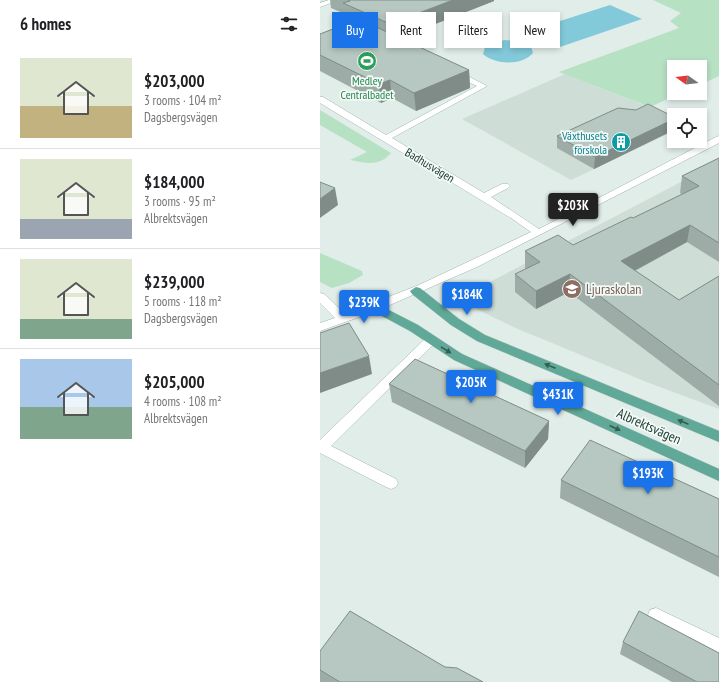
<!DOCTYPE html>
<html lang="en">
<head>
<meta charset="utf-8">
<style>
  :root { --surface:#fff; --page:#f2f2f2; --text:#202124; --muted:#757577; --line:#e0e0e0; --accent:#1a73e8 }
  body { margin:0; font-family:"PT Sans Narrow",sans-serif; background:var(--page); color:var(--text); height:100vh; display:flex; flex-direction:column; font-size:15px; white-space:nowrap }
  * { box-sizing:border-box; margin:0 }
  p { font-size:13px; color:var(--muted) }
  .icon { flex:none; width:22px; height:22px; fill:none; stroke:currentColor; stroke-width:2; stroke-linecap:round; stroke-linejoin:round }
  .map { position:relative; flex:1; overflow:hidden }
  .sheet { display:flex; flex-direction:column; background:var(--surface); width:320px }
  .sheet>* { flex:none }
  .banner { position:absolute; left:12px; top:12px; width:327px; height:36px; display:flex; gap:8px }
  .needle { width:26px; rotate:284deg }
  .controls { position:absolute; left:347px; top:60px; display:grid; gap:8px }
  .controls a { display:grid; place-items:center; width:40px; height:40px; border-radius:0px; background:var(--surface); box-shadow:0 2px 6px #0003; font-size:20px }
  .price { position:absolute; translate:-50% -34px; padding:0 9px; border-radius:4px; background:var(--accent); color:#fff; font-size:13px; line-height:26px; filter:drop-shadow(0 1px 2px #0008) }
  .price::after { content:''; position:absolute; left:50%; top:24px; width:12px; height:9px; margin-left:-6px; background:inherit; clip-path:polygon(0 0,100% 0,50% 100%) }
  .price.current { background:#222; color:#fff }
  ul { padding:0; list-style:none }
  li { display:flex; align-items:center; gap:12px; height:100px; padding:0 20px }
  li+li { border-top:1px solid var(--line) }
  li span { display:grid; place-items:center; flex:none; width:112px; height:80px; border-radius:0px; color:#555 }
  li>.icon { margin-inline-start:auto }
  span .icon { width:48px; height:48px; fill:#fffc; stroke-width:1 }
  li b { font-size:17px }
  h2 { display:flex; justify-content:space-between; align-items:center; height:48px; padding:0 20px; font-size:17px }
  .chip { padding:0 14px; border-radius:0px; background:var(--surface); box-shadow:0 2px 6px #0003; font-size:14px; line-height:36px }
  .chip.current { background:var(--accent); color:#fff }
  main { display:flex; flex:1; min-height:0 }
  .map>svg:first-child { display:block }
</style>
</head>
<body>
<main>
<section class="sheet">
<h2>6 homes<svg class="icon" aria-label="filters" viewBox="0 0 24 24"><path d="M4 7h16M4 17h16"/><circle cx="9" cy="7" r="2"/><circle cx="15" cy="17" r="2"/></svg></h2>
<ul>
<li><span style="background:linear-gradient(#dfe7d0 60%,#c2b280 0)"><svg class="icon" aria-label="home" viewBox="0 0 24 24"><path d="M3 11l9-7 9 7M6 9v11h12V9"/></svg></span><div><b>$203,000</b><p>3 rooms · 104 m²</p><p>Dagsbergsvägen</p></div></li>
<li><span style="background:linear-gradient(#dfe7d0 75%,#9aa5b1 0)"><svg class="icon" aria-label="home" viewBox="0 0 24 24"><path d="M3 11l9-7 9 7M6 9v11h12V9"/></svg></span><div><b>$184,000</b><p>3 rooms · 95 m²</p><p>Albrektsvägen</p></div></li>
<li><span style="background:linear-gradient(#dfe7d0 75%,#7fa58c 0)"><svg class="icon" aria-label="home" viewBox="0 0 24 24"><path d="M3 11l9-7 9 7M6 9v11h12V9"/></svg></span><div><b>$239,000</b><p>5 rooms · 118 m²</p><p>Dagsbergsvägen</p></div></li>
<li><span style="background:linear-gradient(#a9c7e8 60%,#7fa58c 0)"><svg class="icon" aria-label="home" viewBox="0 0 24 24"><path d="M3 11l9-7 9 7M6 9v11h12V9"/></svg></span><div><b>$205,000</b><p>4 rooms · 108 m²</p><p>Albrektsvägen</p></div></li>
</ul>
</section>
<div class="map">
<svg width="399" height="682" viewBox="0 0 399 682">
  <rect width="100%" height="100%" fill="#e1ede8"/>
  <!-- built -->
  <g fill="#cfddd7">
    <polygon points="245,74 354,117 354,131 251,180 142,119"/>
    <polygon points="399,162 399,409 329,383 198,329 152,307 145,300 145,295"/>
  </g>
  <!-- green -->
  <g fill="#b7e1c3">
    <polygon points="333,0 399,0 399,76 380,85 380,67 354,67 354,93 361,93 330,107 239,72 359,28 350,21 361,13"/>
    <path d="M0,110L71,153C59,167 46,163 30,160L47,152L0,125Z"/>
    <polygon points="0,253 42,271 43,275 29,283 12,288 0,282"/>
  </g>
  <!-- water -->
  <g fill="#82c9d9">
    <polygon points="290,5 322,19 237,48 206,32"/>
    <path d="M184,40L200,41L211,46L213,53C202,66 175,65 163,54L165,47Z"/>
  </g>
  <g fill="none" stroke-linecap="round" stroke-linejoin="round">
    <defs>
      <g id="minor">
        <polygon points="9,0 19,0 0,7 0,3"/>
        <polygon points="132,71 138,71 167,86 72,138 164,193 182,184 188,184 190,186 188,188 171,197 219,229 396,137 399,136 399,143 157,267 56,311 0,331 0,323 15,318 0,303 0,293 4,294 25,314 99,285 211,232 191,218 0,103 0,97 3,97 66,135 157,86 132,75"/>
        <polygon points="111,336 115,337 117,340 115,343 11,446 76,479 78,483 76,487 71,489 66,487 0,453 0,440 107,337"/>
        <polygon points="336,608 399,638 399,654 330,620 328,615 330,610"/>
      </g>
      <g id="major">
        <polygon points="96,287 100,288 139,319 165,335 399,431 399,442 157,341 131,325 92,294 90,291"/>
        <polygon points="55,303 98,325 142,354 399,469 399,481 134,360 90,331 51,310 49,307"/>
      </g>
    </defs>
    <!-- minor casing -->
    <use href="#minor" stroke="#a3b6b0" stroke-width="1"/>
    <!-- major casing -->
    <use href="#major" stroke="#c0cac7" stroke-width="1"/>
    <!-- minor -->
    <use href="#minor" fill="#fff" fill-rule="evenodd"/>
    <!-- major -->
    <use href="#major" fill="#60a897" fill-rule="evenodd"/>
  </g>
  <!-- wall -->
  <g fill="#9daca6">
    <polygon points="10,0 174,0 174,1 79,38 149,70 150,88 96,111 72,98 61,103 0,71 0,34 31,22 26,20 25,14 11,8"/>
    <polygon points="354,117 354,130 274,169 237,148 237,136"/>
    <polygon points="399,158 399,262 367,242 315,271 359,300 399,276 399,406 249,292 216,309 195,292 195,274 206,269 205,268 205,251 253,245 313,218 362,194 360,193 362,176"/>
    <polygon points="69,384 229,421 228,439 205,468 72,402"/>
    <polygon points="241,480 399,499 399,577 240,498"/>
    <polygon points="303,642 399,682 352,682 300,654"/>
    <polygon points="0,651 125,667 163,682 0,682"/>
  </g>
  <!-- shaded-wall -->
  <g fill="#7f8c87">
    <polygon points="133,0 174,0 174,1 72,41 70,24"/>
    <polygon points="149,70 150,88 96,111 94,93"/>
    <polygon points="70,80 72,98 61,103 59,84"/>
    <polygon points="354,119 354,130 274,169 275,157"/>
    <polygon points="15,188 18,205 0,218 0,199"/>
    <polygon points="370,225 367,242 299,279 301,261"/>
    <polygon points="250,274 249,292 216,309 216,291"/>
    <polygon points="49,356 52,374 0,393 0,373"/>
    <polygon points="229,421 228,439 205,468 205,451"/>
  </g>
  <!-- building -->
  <g fill="#b6c8c1" stroke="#7f8c87">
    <polygon points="28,0 133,0 70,24 23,3 30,1"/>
    <polygon points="39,19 149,70 94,93 70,80 59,84 0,55 0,34"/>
    <polygon points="328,104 354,117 354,119 275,157 237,136 298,108 316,110"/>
    <polygon points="399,158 399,243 370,225 301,261 359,300 399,276 399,385 250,274 216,291 195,274 220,262 205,251 238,235 253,245 311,217 313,218 379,186 362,176"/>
    <polygon points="0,182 15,188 0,199"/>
    <polygon points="29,323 49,356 0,373 0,333"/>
    <polygon points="95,359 229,421 205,451 69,384"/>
    <polygon points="270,440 399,499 399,557 241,480"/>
    <polygon points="30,611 125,667 137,668 163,682 20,682 0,670 0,651"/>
    <polygon points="319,611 399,653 399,682 377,682 303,642"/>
  </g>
  <!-- one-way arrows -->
  <defs><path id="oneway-solid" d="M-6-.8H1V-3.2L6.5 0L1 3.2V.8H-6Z"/></defs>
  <g fill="#325f54">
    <use href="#oneway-solid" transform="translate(126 350) rotate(32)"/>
    <use href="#oneway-solid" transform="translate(230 366) rotate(-158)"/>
    <use href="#oneway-solid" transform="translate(363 422) rotate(-157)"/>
    <use href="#oneway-solid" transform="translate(295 428) rotate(24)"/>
  </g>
  <!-- icons -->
  <defs>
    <symbol id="stadium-disc" viewBox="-11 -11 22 22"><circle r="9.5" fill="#2e9e5b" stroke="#f2f9f6"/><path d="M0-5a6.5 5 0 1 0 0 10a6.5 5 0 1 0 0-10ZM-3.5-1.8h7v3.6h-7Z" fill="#fff"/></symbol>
    <symbol id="building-disc" viewBox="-11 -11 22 22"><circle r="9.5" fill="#0f9aa8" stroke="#f2f9f6"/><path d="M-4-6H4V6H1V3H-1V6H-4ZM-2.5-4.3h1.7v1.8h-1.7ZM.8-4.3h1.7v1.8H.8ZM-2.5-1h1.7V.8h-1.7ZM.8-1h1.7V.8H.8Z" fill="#fff"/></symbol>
    <symbol id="school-disc" viewBox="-11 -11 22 22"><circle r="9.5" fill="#8d6e63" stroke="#f2f9f6"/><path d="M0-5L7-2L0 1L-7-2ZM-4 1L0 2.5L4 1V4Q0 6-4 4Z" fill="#fff"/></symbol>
  </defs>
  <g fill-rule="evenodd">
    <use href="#stadium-disc" x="36" y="50" width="22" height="22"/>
    <use href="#building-disc" x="290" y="131" width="22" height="22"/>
    <use href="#school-disc" x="241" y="278" width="22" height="22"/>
  </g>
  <g text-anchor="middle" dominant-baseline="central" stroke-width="3.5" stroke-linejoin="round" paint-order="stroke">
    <!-- far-leisure labels -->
    <g font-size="12" fill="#27864d" stroke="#f2f9f6">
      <text x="47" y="80">Medley<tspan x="47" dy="14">Centralbadet</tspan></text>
    </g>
    <!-- far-culture labels -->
    <g font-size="12" fill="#0d838f" stroke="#f2f9f6" text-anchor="end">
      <text x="287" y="135">Växthusets<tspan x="287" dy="14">förskola</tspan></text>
    </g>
    <!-- far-street labels -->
    <g font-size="12" fill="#1f4038" stroke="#f2f9f6">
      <text transform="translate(110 165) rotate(31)">Badhusvägen</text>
    </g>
    <!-- education labels -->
    <g font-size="14" fill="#785e54" stroke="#f2f9f6" text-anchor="start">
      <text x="266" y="289">Ljuraskolan</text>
    </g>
    <!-- street labels -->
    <g font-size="14" fill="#1f4038" stroke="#f2f9f6">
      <text transform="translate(329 426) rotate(24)">Albrektsvägen</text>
    </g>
  </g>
</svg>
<div class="controls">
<a><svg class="needle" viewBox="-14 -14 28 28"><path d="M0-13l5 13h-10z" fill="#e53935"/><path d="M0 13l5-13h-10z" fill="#757577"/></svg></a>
<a><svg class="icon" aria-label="locate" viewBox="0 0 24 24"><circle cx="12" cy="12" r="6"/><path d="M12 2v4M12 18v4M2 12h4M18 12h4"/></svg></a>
</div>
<b class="price current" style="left:253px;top:227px">$203K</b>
<b class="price" style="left:147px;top:316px">$184K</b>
<b class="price" style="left:44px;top:324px">$239K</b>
<b class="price" style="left:151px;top:404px">$205K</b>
<b class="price" style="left:238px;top:416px">$431K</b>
<b class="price" style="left:328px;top:495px">$193K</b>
<div class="banner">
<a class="chip current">Buy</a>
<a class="chip">Rent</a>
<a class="chip">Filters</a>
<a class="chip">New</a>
</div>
</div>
</main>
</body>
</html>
